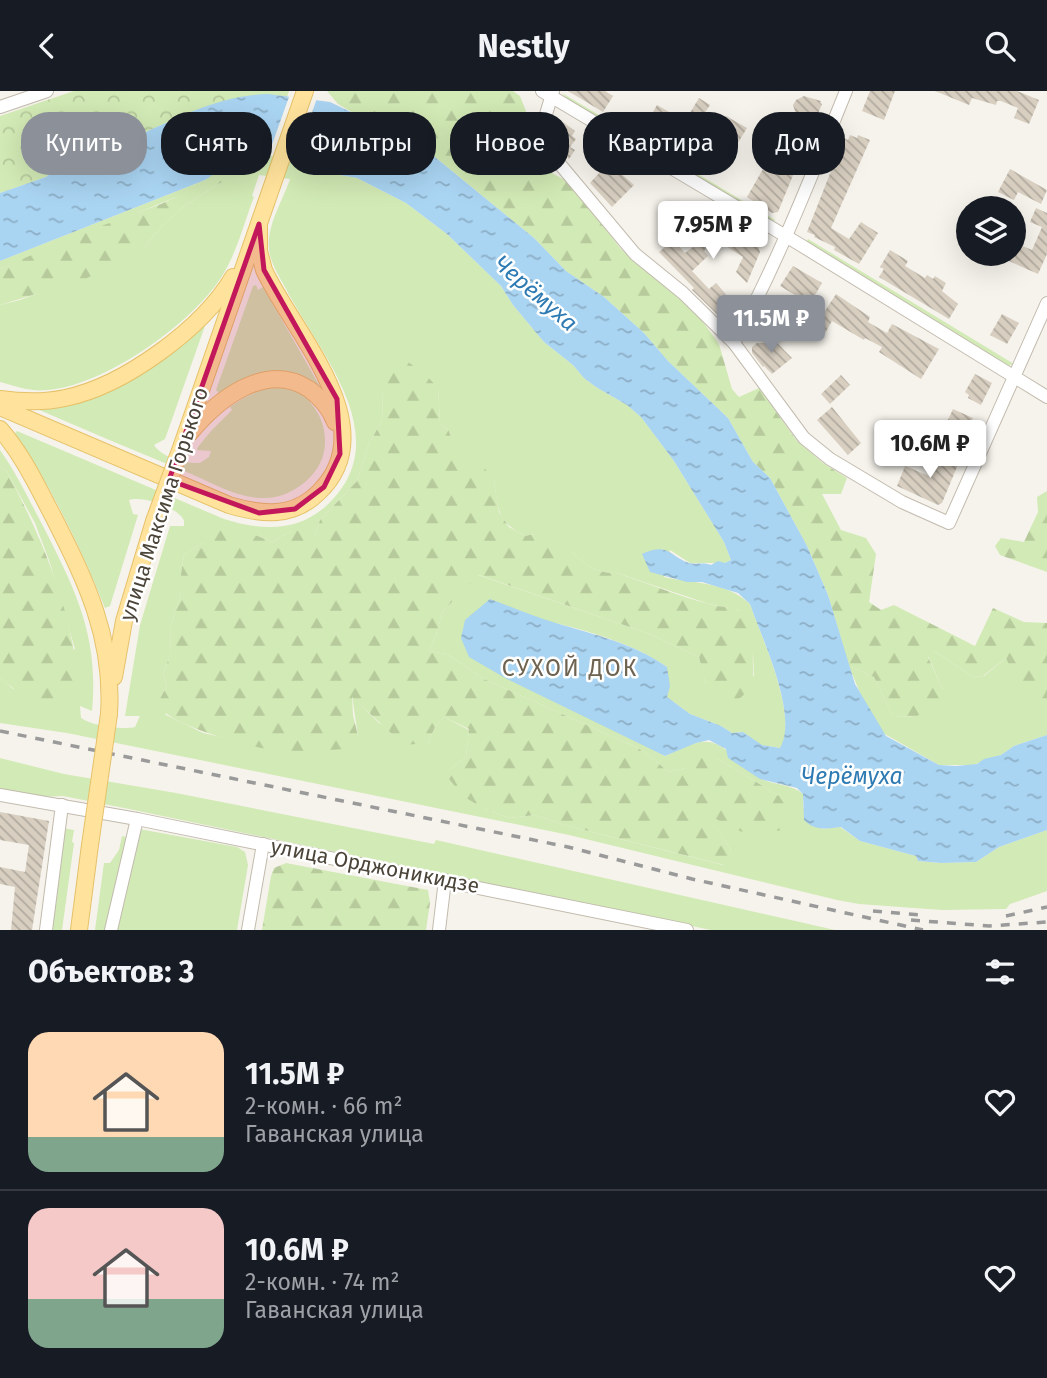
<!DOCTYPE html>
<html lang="ru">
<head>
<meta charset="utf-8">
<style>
  :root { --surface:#171b24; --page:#20242c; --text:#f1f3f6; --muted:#9ea1a6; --line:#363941; --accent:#8c9099 }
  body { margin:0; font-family:"Fira Sans",sans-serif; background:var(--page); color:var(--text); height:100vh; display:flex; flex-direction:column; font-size:26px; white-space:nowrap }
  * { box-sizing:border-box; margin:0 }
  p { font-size:23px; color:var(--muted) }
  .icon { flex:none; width:38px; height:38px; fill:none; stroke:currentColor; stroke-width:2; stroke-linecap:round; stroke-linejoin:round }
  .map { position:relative; height:839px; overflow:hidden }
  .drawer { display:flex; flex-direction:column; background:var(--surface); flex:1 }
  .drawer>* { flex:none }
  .hud { position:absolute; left:21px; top:21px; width:1006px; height:63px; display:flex; gap:14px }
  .buttons { position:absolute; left:956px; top:105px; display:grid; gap:14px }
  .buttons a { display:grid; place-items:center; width:70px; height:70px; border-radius:50%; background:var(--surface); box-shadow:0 7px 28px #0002; font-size:35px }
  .price { position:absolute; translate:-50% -60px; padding:0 16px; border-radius:7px; background:#fff; color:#222; font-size:23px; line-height:46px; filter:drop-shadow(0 2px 4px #0008) }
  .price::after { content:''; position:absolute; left:50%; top:42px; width:21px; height:16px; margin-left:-10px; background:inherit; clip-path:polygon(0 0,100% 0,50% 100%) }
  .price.current { background:var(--accent); color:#fff }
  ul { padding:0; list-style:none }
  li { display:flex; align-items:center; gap:21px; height:175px; padding:0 28px }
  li+li { border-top:2px solid var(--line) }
  li span { display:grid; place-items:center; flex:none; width:196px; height:140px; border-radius:21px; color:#555 }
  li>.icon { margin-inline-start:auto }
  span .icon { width:84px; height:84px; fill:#fffc; stroke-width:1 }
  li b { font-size:30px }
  h2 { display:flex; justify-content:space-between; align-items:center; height:84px; padding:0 28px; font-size:30px }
  .tag { padding:0 24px; border-radius:28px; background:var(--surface); box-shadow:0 7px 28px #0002; font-size:24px; line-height:63px }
  .tag.current { background:var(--accent); color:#fff }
  header { display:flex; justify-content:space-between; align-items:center; height:91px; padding:0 28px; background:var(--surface); font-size:32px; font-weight:700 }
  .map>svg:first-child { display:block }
</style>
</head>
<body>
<header><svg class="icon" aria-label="back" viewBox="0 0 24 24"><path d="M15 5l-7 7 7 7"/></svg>Nestly<svg class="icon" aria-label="search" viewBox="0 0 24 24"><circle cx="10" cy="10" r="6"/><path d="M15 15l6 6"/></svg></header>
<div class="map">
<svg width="1047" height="839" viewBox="0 0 1047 839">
  <defs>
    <pattern id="forest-firs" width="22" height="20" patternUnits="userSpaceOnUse" patternTransform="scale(1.75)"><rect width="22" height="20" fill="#d2eab5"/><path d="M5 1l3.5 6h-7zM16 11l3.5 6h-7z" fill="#b6ca9c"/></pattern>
    <pattern id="park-crowns" width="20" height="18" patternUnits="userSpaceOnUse" patternTransform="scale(1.75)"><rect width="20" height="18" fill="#d2eab5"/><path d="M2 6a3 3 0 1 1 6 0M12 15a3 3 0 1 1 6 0" fill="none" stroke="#b6ca9c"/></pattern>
    <pattern id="water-ripples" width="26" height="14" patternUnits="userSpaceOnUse" patternTransform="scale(1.75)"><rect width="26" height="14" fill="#a9d4f2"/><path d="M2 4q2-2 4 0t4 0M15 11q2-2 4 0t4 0" fill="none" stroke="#8caec5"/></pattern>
    <pattern id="building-back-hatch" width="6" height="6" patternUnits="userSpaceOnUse" patternTransform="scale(1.75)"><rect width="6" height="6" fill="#d8cfc1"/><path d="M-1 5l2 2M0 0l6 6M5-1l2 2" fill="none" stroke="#b1aa9e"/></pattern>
  </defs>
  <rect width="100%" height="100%" fill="#f6f3ec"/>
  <!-- grass -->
  <g fill="#d2eab5" fill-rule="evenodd">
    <polygon points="562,2 775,129 772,133 567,8"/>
    <path d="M262,61L304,63L329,82L357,87L406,112L447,143L501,195L513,214L544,251L573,274L584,287L596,296L627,314L641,326L674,370L724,451L731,469L725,472H690L670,459L664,486C695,493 725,490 750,513C762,548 798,623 781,657L761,654L743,641L732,642L721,635L690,623L667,606V576C634,553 594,542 556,532L656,660L665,665C693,653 708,640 733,665C741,672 749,681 758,686C772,695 791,692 803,703V716L822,738L840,736L860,750L916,765L918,770L941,772L976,771L999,756L1047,739V800L1010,813L1006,818L942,819L859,813L837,809L569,744L67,642L0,632V586L13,598L75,558L50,472L35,432L7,381L0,375V359C17,383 29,409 43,435C76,500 99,545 92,620L80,615L81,627C93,635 121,639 135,636L140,625H125L140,534L170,435H184V430C180,417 142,404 129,409L133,423L138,424L110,515L105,517C81,457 51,395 15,342L17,340L224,428C259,439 295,442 325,416C400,349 320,263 286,198C280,187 273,176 270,164C264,138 282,112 290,88L259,84L252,105L254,106C244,132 237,161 222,185C192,233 104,295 47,299C31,301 15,295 0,291V214L20,209L49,198L145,155L162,135L184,115L222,91L186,102L0,178V170L205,89L216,79L235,68ZM438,297L440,332L449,340L453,357L494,391C499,421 497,430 525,445C531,444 537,442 542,443C567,445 580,484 617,482L709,513L738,519L748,527L752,540L754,585L706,593L699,566L647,542L478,484L443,520L436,544L429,560L447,563L484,588L638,657L656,670L668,681L683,678L706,665L720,669L779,705L705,721L731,759L723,774L568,735L535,724L510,727L484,718L449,679L466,666L469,639L444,626L435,636L428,652L379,632L352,605L358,645L239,650L203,642L166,624L161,605L167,596L163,583L171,561L170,538L181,502V483L184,464L204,451L253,443L272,451L291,440L315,444L320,429L357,390L368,355L382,329L383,299Z"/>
    <polygon points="808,148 1014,273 1008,275 805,153"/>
    <path d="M256,194L258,199L263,196L322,299C283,270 259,277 220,303L216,299L253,195Z"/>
    <path d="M206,232L165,348L154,354C161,366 186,373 200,372L209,366L211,360L197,359L198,356L211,340L232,319L230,316C259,295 295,283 317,321C327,337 328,360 318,376C307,394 285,407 265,407C238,408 209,390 184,380C135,360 86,339 37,318L64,315L86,309Z"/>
    <polygon points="934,560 973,586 984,585 1006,567 1038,608 1047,608 1047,644 1014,655 1001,664 973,674 939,674 883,642 862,607 849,575 874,586 893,626 917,625 943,599 928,565"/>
    <polygon points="0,667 64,683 176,702 434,753 436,749 835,839 711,839 129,718 63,705 40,706 0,699"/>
    <polygon points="63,737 74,739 72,751 74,752 62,839 50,839"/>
    <polygon points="139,738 237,756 245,761 248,774 237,839 114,839"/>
    <polygon points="122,745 130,747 109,839 95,839 104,772 110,772 119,759"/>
  </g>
  <!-- forest -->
  <g fill="url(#forest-firs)">
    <polygon points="327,0 513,0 520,5 526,20 504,57 569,91 621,158 698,224 719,253 732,298 739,306 759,297 797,350 823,372 847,387 841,403 822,403 841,439 866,447 876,463 869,511 881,519 894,514 975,555 993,517 1024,531 1047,532 1047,608 1038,608 1014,585 1006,567 983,585 973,586 934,560 928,566 943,599 944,610 917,625 893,626 874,586 849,575 828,504 807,455 770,387 753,371 728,327 668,270 644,242 604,206 566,180 534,147 397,35 355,23 338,13"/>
    <polygon points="217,87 222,91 184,115 162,135 145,155 121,170 85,188 0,214 0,178 77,144 161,113"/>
    <path d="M408,271L425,283L438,297L440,332L449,340L454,357L480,370L494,391L499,421L509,436L525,445C531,444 537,442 542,442C567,445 580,484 617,482C647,492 678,505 709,513C721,517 740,515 748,527C756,539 752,561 753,575C755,597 744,607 725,615C705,601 705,589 699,566L647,542L479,484L443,520L436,544L429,560L447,563L484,588L638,657L656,670L668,681L683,678L706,664L720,669L779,705L789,720L781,739C745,749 736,739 706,722L731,759L724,774L568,735L535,724L510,727L484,718L463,705L449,688V679L466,666L469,638L444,626L435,636L428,652L404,654L352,606L353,624L358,645L345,658C325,659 305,662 285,661C264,660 167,635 160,615C158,608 163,602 167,596L163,583L171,561L170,538L181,502V483L184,464L204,451L214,434L253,443L272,451L291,440L308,437L315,444L320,429L357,390L368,355L382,329L383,299L395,277Z"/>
    <path d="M0,375L7,381C44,450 72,520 79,598L62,613C35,609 20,606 0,586Z"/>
    <polygon points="1047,400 1047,481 1000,464 995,455 1001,447 1024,451 1038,421 1037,406"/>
    <polygon points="286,772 428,799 430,812 426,839 262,839 271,785 274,777"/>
  </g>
  <!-- park -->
  <path fill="url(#park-crowns)" d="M74,0H289L287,6C232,0 182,24 133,47L125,53L114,54L94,64L89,71L78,75L59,76L46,86L0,102V25Z"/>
  <!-- water -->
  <path fill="url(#water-ripples)" d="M268,3L330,11L355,23L397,35L534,147L566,180L604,206L644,242L668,270L728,327L753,371L770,387L807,455L828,504L855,593L886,645L939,674L956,675L977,673L984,668L1001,664L1014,655L1047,644V739L999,756L976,771L941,772L918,770L916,765L860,750L841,736C826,738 815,740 804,729L803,703L797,697L760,688L728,667L726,658L709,649L696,652L665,665L507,588L469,566L461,547L465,529L490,508C512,516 534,526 556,532C595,544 633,552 667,576L670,595L667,606L690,623L721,635L732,642L743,641L762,654L780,657C799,624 762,548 750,513L738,502L702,491H687L650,481L642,463C669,451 669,465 689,472C695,474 703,471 711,474L718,470L725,472L731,469L724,451L674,370L641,326L627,314L596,296L584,287L573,274L544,251L513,214L501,195L447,143L406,112L357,87L329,82L311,73L304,63C280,62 255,59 232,70C222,75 215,83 205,89L0,170V102L46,86L59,76L78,75L88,71L94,64L114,54L125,53L133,47C177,27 219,4 268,3Z"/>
  <!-- pier -->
  <polygon fill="#f6f3ec" points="290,3 317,7 297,66 268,65"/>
  <!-- building -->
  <g fill="url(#building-back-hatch)">
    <polygon points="568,0 605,0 613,5 603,21"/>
    <polygon points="870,0 895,0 884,29 862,20"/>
    <polygon points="935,0 1017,0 1039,9 1029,33 1014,27 1018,17 1001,10 997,10 996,14 972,7 969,14"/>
    <polygon points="804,5 821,10 820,12 822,13 778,121 772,122 747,106 763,78 767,80 770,75 774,77 789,48 782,45 789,32 801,37 793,14 796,9"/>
    <polygon points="699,7 710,14 696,35 694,34 678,61 661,50 659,54 640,43 657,14 685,30"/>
    <polygon points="726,25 747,37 733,60 713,47"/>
    <polygon points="556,26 575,40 572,45 576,48 570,56 575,59 569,68 551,49 549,43"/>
    <polygon points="850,44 857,47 858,44 870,49 831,137 849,148 861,131 878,142 859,173 834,159 835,156 814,146 815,144 807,141 844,47 848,49"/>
    <polygon points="604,56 625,71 617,79 634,94 612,116 590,92 600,81 590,73"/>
    <polygon points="1010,78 1047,99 1041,113 1018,101 1014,109 998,101"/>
    <polygon points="1036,117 1047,122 1047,163 1038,183 993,163 1013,163 1013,151 1032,159 1042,136 1030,131"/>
    <polygon points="708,121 758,155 760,161 747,192 736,181 743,166 713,147 704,160 708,165 692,180 709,198 716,192 737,216 723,229 692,199 694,197 659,161 673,149 685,162 702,149 695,144 700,136 695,133"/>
    <polygon points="890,159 908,170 905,175 925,187 927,184 933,188 935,185 946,192 942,200 958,213 949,228 879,186 884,178 880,176"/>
    <polygon points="793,175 822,192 810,213 780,195"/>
    <polygon points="836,203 870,226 868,231 887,242 892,233 939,258 921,288 879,261 882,256 865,247 864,249 832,230 824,244 808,235 820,216 825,220"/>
    <polygon points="1002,223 1019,232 1007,253 990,244"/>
    <polygon points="772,247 792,267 772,283 764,275 763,276 752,262 752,256 757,252 767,252"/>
    <polygon points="975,283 992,292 981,314 968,307 969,304 965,301"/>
    <polygon points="841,284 850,294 830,313 821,303"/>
    <polygon points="832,316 861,352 848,364 817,329"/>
    <polygon points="953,318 973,327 965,342 946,333"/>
    <polygon points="938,362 959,371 942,412 938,414 897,395 905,375 929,385"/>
    <polygon points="0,721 49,730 32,839 11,839 15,796 0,793 0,776 25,781 29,754 0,749"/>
  </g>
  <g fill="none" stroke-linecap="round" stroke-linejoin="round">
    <defs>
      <g id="minor">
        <polyline points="542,0 799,153 1047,306"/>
        <polyline points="553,0 540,43 543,53 635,163 683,202 734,252 804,347 830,368 902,411 949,432 1047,212"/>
        <polyline points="0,16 47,0"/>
        <path d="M734,252C778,171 811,86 846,0"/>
        <polyline points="0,704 137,728 687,839"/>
        <polyline points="46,839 62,714"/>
        <polyline points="111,839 137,728"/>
        <polyline points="248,839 263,753"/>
        <polyline points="439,839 445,789"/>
      </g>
      <g id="major">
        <path d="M0,308C22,311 43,312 65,307C124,295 203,237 233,186"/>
        <path d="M0,316L229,414C262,424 293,427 319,401C386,336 292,240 264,179L259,160V133"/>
        <path d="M0,338C23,364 37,395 53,425C86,490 114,547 109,623"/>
        <path d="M189,343C216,310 265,269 309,298C321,307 330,317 335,331"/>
        <polyline points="182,354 305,0"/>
        <polyline points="114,586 124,530 154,430"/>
        <polyline points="79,839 90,754"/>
      </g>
    </defs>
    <!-- minor casing -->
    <use href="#minor" stroke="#c2bbae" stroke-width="14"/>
    <!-- major casing -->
    <use href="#major" stroke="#e6c16a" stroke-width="18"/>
    <!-- minor -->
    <use href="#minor" stroke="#fff" stroke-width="12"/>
    <!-- major -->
    <use href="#major" stroke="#ffe39c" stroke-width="16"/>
    <!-- rail -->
    <g stroke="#9a9a9a" stroke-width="3.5" stroke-dasharray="9 9" stroke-linecap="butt">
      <polyline points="0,640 568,756 692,788 923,839"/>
      <polyline points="873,820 922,824"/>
      <polyline points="1006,825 1047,816"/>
      <polyline points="911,829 989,835 1047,831"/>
    </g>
    <defs>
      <g id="major-bridge">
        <polyline points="154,430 182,354"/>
        <polyline points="90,754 109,623"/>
      </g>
    </defs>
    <!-- major-bridge casing -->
    <use href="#major-bridge" stroke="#e6c16a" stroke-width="18" stroke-linecap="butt"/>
    <!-- major-bridge -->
    <use href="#major-bridge" stroke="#ffe39c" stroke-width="16"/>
  </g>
  <!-- marked area -->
  <path fill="#c2185b" fill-opacity="0.2" stroke="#c2185b" stroke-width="5" stroke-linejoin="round" d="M259,133L264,179L337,308L340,363L324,396L295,418L259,422L169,389Z"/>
  <g text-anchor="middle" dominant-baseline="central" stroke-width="5" stroke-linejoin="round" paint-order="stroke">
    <!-- street labels -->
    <g font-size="21" fill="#4b4439" stroke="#fff">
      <text transform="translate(164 413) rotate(-72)">улица Максима Горького</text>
      <text transform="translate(375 775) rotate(11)">улица Орджоникидзе</text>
    </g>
    <!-- water labels -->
    <g font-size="23" font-style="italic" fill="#2e7ab2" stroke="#fff">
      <text transform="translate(536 202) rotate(41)">Черёмуха</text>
      <text x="852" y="685">Черёмуха</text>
    </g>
    <!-- neighbourhood labels -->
    <g font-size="23" letter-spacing="2" fill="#6e6250" stroke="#fff">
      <text x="570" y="577">СУХОЙ ДОК</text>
    </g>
  </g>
</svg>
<div class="buttons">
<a><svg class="icon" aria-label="layers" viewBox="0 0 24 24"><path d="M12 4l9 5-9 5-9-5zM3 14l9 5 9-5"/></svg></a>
</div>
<b class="price" style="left:713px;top:170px">7.95M ₽</b>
<b class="price current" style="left:771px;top:264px">11.5M ₽</b>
<b class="price" style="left:930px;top:389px">10.6M ₽</b>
<div class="hud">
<a class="tag current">Купить</a>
<a class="tag">Снять</a>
<a class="tag">Фильтры</a>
<a class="tag">Новое</a>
<a class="tag">Квартира</a>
<a class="tag">Дом</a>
</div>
</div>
<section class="drawer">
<h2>Объектов: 3<svg class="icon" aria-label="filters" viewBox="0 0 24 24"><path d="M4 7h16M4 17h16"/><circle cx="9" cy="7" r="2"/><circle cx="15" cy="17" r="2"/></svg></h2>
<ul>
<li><span style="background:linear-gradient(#ffd9b3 75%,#7fa58c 0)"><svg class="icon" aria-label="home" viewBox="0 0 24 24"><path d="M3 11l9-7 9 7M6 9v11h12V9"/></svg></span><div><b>11.5M ₽</b><p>2-комн. · 66 m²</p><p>Гаванская улица</p></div><svg class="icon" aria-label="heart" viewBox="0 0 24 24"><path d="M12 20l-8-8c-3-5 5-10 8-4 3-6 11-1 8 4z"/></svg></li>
<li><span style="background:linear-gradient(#f6c9c9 65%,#7fa58c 0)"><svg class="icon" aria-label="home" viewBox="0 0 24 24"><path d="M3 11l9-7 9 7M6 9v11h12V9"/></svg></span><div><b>10.6M ₽</b><p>2-комн. · 74 m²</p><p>Гаванская улица</p></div><svg class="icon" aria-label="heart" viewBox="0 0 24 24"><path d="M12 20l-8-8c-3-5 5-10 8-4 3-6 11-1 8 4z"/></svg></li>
</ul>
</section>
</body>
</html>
